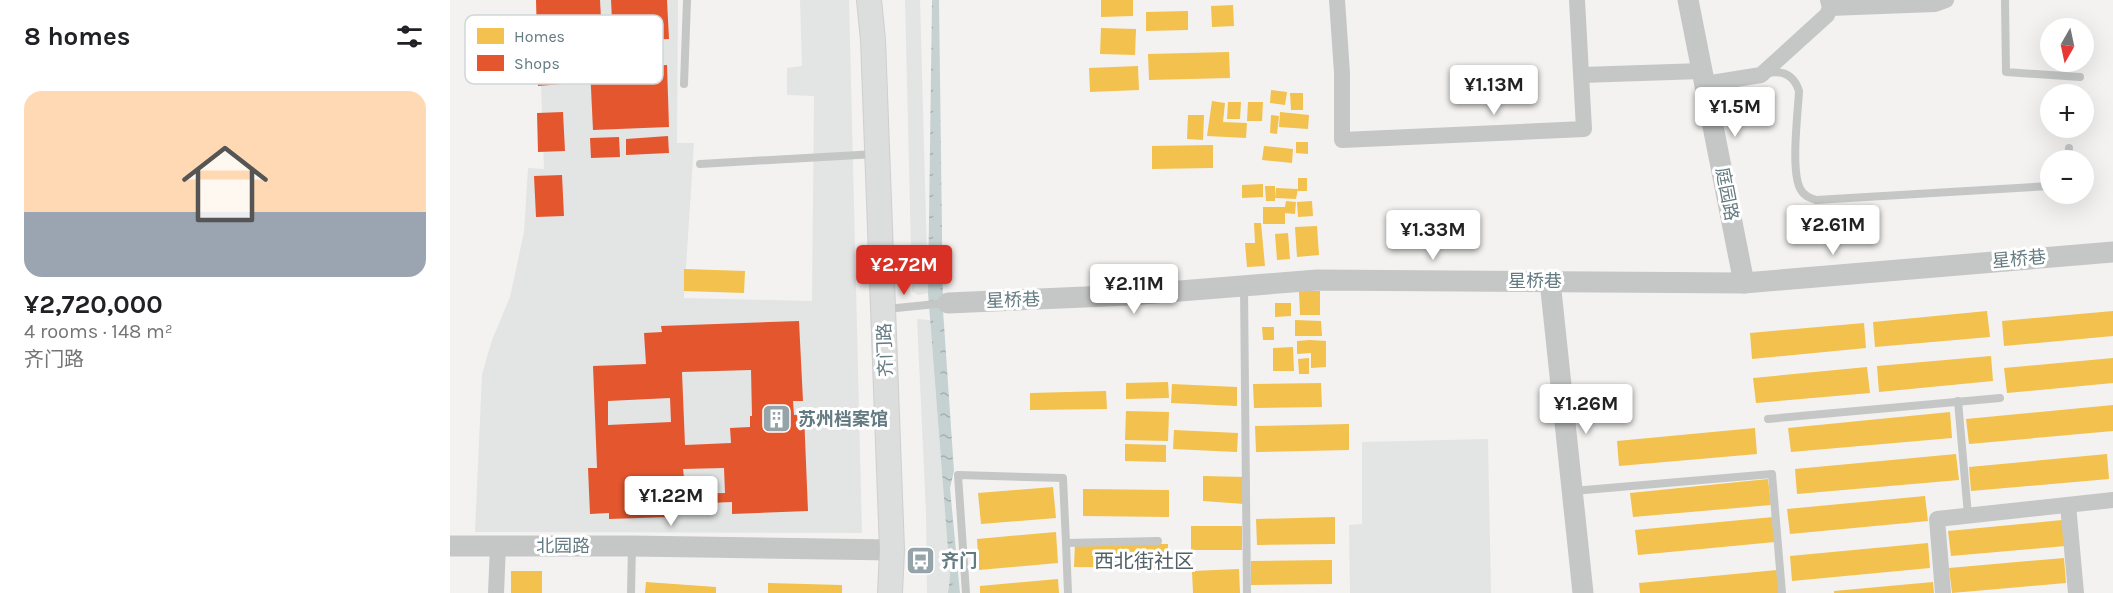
<!DOCTYPE html>
<html lang="en">
<head>
<meta charset="utf-8">
<style>
  :root { --surface:#fff; --page:#f2f2f2; --text:#202124; --muted:#757577; --accent:#d93025 }
  body { margin:0; font-family:Karla,"Noto Sans SC",sans-serif; background:var(--page); color:var(--text); height:100vh; display:flex; flex-direction:column; font-size:22px; white-space:nowrap }
  * { box-sizing:border-box; margin:0 }
  p { font-size:20px; color:var(--muted) }
  .icon { flex:none; width:33px; height:33px; fill:none; stroke:currentColor; stroke-width:2; stroke-linecap:round; stroke-linejoin:round }
  .map { position:relative; flex:1; overflow:hidden }
  .details { display:flex; flex-direction:column; background:var(--surface); width:450px }
  .details>* { flex:none }
  .needle { width:39px; rotate:189deg }
  .buttons { position:absolute; left:1590px; top:18px; display:grid; gap:12px }
  .buttons a { display:grid; place-items:center; width:54px; height:54px; border-radius:50%; background:var(--surface); box-shadow:0 6px 24px #0002; font-size:30px }
  .price { position:absolute; translate:-50% -51px; padding:0 14px; border-radius:6px; background:#fff; color:#222; font-size:20px; line-height:39px; filter:drop-shadow(0 2px 3px #0008) }
  .price::after { content:''; position:absolute; left:50%; top:36px; width:18px; height:14px; margin-left:-9px; background:inherit; clip-path:polygon(0 0,100% 0,50% 100%) }
  .price.current { background:var(--accent); color:#fff }
  ul { padding:0; list-style:none }
  li { display:grid; align-content:center; gap:12px; height:318px; padding:0 24px }
  li span { display:grid; place-items:center; height:186px; border-radius:18px; color:#555 }
  li>.icon { margin-inline-start:auto }
  span .icon { width:108px; height:108px; fill:#fffc; stroke-width:1 }
  li b { font-size:26px }
  h2 { display:flex; justify-content:space-between; align-items:center; height:72px; padding:0 24px; font-size:26px }
  main { display:flex; flex:1; min-height:0 }
  .map>svg:first-child { display:block }
</style>
</head>
<body>
<main>
<section class="details">
<h2>8 homes<svg class="icon" aria-label="filters" viewBox="0 0 24 24"><path d="M4 7h16M4 17h16"/><circle cx="9" cy="7" r="2"/><circle cx="15" cy="17" r="2"/></svg></h2>
<ul>
<li><span style="background:linear-gradient(#ffd9b3 65%,#9aa5b1 0)"><svg class="icon" aria-label="home" viewBox="0 0 24 24"><path d="M3 11l9-7 9 7M6 9v11h12V9"/></svg></span><div><b>¥2,720,000</b><p>4 rooms · 148 m²</p><p>齐门路</p></div></li>
</ul>
</section>
<div class="map">
<svg width="1663" height="593" viewBox="0 0 1663 593">
  <defs>
    <pattern id="water-ripples" width="26" height="14" patternUnits="userSpaceOnUse" patternTransform="scale(1.5)"><rect width="26" height="14" fill="#c6d2d2"/><path d="M2 4q2-2 4 0t4 0M15 11q2-2 4 0t4 0" fill="none" stroke="#a4afb0"/></pattern>
  </defs>
  <rect width="100%" height="100%" fill="#f3f2f1"/>
  <!-- built -->
  <g fill="#e3e4e4">
    <polygon points="88,0 228,0 227,143 244,143 234,298 362,301 364,96 337,95 337,68 352,66 350,0 399,0 412,533 25,532 32,374 42,340 60,297 74,232 78,168 94,169"/>
    <polygon points="455,0 470,0 478,293 468,295 462,291"/>
    <polygon points="467,319 480,320 500,576 498,593 477,593 476,512"/>
    <polygon points="1038,439 1041,593 900,593 899,525 912,524 912,442"/>
  </g>
  <!-- water -->
  <polygon fill="url(#water-ripples)" points="482,0 489,0 493,310 504,471 500,488 510,593 498,593 500,576 478,293"/>
  <!-- homes -->
  <g fill="#f2c14e">
    <polygon points="651,0 683,0 683,16 651,17"/>
    <polygon points="783,5 784,26 762,27 761,6"/>
    <polygon points="738,11 738,30 696,31 696,12"/>
    <polygon points="651,28 686,29 685,55 650,54"/>
    <polygon points="779,52 780,78 699,80 698,54"/>
    <polygon points="688,66 689,90 640,92 639,68"/>
    <polygon points="821,90 837,92 835,105 820,103"/>
    <polygon points="840,93 853,93 853,110 841,110"/>
    <polygon points="762,101 775,103 773,122 797,123 796,138 757,136"/>
    <polygon points="778,102 791,102 790,119 777,119"/>
    <polygon points="798,102 813,102 812,121 797,121"/>
    <polygon points="830,112 859,115 858,129 829,127"/>
    <polygon points="738,115 754,115 753,140 737,139"/>
    <polygon points="821,115 829,116 827,134 820,133"/>
    <polygon points="846,142 858,142 858,154 846,153"/>
    <polygon points="763,145 763,168 702,169 702,146"/>
    <polygon points="814,146 843,149 842,163 812,160"/>
    <rect x="848" y="178" width="9" height="13"/>
    <polygon points="813,184 813,197 792,198 792,185"/>
    <polygon points="815,186 825,186 825,201 816,201"/>
    <polygon points="826,188 848,189 846,199 825,198"/>
    <polygon points="836,201 846,202 845,214 835,213 835,224 813,224 813,207 835,207"/>
    <polygon points="862,201 863,216 848,217 847,202"/>
    <polygon points="804,223 811,223 815,266 797,267 795,243 805,243"/>
    <polygon points="867,226 869,255 847,257 845,227"/>
    <polygon points="838,233 840,259 827,260 825,234"/>
    <polygon points="234,269 295,271 294,293 234,291"/>
    <polygon points="849,291 870,291 870,315 850,315"/>
    <polygon points="825,303 841,303 841,316 825,317"/>
    <polygon points="1537,311 1540,337 1425,347 1423,322"/>
    <polygon points="1663,311 1663,336 1554,346 1552,321"/>
    <polygon points="845,320 871,321 872,336 845,336"/>
    <polygon points="1414,323 1416,348 1302,359 1300,333"/>
    <polygon points="812,327 824,327 824,340 813,340"/>
    <polygon points="860,340 876,341 876,367 861,368 861,353 847,354 847,341"/>
    <polygon points="843,347 844,371 823,371 823,348"/>
    <polygon points="1541,356 1543,381 1429,392 1427,366"/>
    <polygon points="859,358 859,374 849,374 848,359"/>
    <polygon points="1663,358 1663,383 1557,393 1554,368"/>
    <polygon points="1417,367 1420,393 1306,403 1303,378"/>
    <polygon points="718,382 719,398 676,399 676,383"/>
    <polygon points="871,383 872,407 804,408 803,384"/>
    <polygon points="722,384 787,387 787,406 721,403"/>
    <polygon points="656,391 657,409 580,410 580,393"/>
    <polygon points="1663,405 1663,431 1519,444 1516,419"/>
    <polygon points="676,411 719,412 718,441 675,440"/>
    <polygon points="1500,412 1502,438 1341,452 1338,428"/>
    <polygon points="899,424 899,450 806,452 805,426"/>
    <polygon points="1305,428 1307,454 1169,466 1167,441"/>
    <polygon points="724,430 788,433 787,452 723,449"/>
    <polygon points="675,444 716,445 716,462 675,461"/>
    <polygon points="1506,454 1509,480 1347,494 1345,469"/>
    <polygon points="1657,454 1659,479 1521,491 1519,467"/>
    <polygon points="753,476 795,477 794,504 753,501"/>
    <polygon points="1318,479 1321,505 1183,517 1180,493"/>
    <polygon points="603,487 606,518 531,524 528,493"/>
    <polygon points="633,489 719,490 719,517 633,516"/>
    <polygon points="1475,496 1478,521 1340,534 1337,509"/>
    <polygon points="885,517 885,544 807,545 806,519"/>
    <polygon points="1323,517 1325,542 1188,555 1185,530"/>
    <polygon points="1612,520 1615,546 1501,556 1498,531"/>
    <rect x="741" y="526" width="51" height="24"/>
    <polygon points="606,532 608,563 529,570 527,539"/>
    <polygon points="625,543 718,544 718,568 624,567"/>
    <polygon points="1478,543 1480,568 1342,581 1340,556"/>
    <polygon points="1614,558 1616,583 1502,593 1499,568"/>
    <polygon points="882,560 882,584 801,585 801,561"/>
    <polygon points="789,569 790,593 743,593 742,571"/>
    <polygon points="1327,570 1329,593 1190,593 1189,583"/>
    <rect x="61" y="571" width="31" height="22"/>
    <polygon points="608,579 609,593 530,593 530,586"/>
    <polygon points="196,582 266,587 266,593 195,593"/>
    <polygon points="1483,582 1484,593 1384,593 1384,591"/>
    <polygon points="318,583 392,585 392,593 318,593"/>
  </g>
  <!-- shops -->
  <g fill="#e4572e" fill-rule="evenodd">
    <polygon points="86,0 150,0 152,37 87,39"/>
    <polygon points="161,0 217,0 219,39 163,41"/>
    <polygon points="108,45 112,84 88,86 84,47"/>
    <polygon points="217,65 219,127 143,130 140,68"/>
    <polygon points="113,112 115,151 88,152 87,113"/>
    <polygon points="218,136 219,153 176,155 176,139"/>
    <polygon points="169,137 170,157 141,158 140,138"/>
    <polygon points="112,175 114,216 86,217 84,176"/>
    <path d="M349,321L353,401H343L344,415L354,414L358,511L282,514V502L236,504V510L218,511L219,517L159,519V513L140,514L138,468H147L143,366L196,364L194,333L212,332L211,326ZM301,370L302,416H300V427L280,428L281,443L235,445L232,372ZM220,398L221,422L158,425V401ZM274,468L275,493L236,494L233,469Z"/>
  </g>
  <g fill="none" stroke-linecap="round" stroke-linejoin="round">
    <defs>
      <polyline id="secondary" points="419,0 423,40 442,550 440,593"/>
    </defs>
    <!-- secondary casing -->
    <use href="#secondary" stroke="#cecfcf" stroke-width="26"/>
    <!-- service -->
    <g stroke="#c5c7c7" stroke-width="8">
      <polyline points="1555,0 1556,72 1630,77"/>
      <path d="M1317,73C1333,70 1344,75 1349,91C1348,113 1340,173 1351,190C1354,196 1360,198 1366,200L1600,186"/>
      <polyline points="234,84 237,0"/>
      <polyline points="1618,160 1619,148"/>
      <polyline points="250,164 426,154"/>
      <polyline points="794,287 797,593"/>
      <polyline points="436,309 497,303"/>
      <polyline points="1508,401 1518,515"/>
      <polyline points="1318,419 1550,398"/>
      <polyline points="1123,491 1322,474 1332,593"/>
      <polyline points="616,543 618,593"/>
      <polyline points="181,593 182,546"/>
      <polyline points="516,593 508,475 613,478 616,543 708,541"/>
    </g>
    <!-- minor -->
    <g stroke="#c5c7c7" stroke-width="16">
      <polyline points="887,0 892,73 892,140 1134,129 1127,0"/>
      <polyline points="1380,8 1485,4 1496,0"/>
      <polyline points="1131,75 1252,71"/>
      <polyline points="1255,84 1311,75 1377,15 1380,8 1378,0"/>
      <polyline points="1618,505 1626,593"/>
      <polyline points="46,593 48,546"/>
      <polyline points="1493,593 1487,519 1663,500"/>
    </g>
    <!-- tertiary -->
    <g stroke="#c5c7c7" stroke-width="21">
      <polyline points="1238,0 1294,283"/>
      <polyline points="1100,281 1133,593"/>
      <polyline points="498,303 680,295 867,280 1294,283 1663,252"/>
      <polyline points="0,546 182,546 442,550"/>
    </g>
    <!-- secondary -->
    <use href="#secondary" stroke="#dcdddd" stroke-width="24"/>
  </g>
  <!-- icons -->
  <defs>
    <symbol id="building-square" viewBox="-11 -11 22 22"><rect x="-9" y="-9" width="18" height="18" rx="4" fill="#95a4a8" stroke="#fff"/><path d="M-4-6H4V6H1V3H-1V6H-4ZM-2.5-4.3h1.7v1.8h-1.7ZM.8-4.3h1.7v1.8H.8ZM-2.5-1h1.7V.8h-1.7ZM.8-1h1.7V.8H.8Z" fill="#fff"/></symbol>
    <symbol id="bus-square" viewBox="-11 -11 22 22"><rect x="-9" y="-9" width="18" height="18" rx="4" fill="#95a4a8" stroke="#fff"/><path d="M-5-6H5V4H4V6H2V4H-2V6H-4V4H-5ZM-3.5-4V0h7V-4ZM-3.5 1.2v1.5H-2V1.2ZM2 1.2v1.5H3.5V1.2Z" fill="#fff"/></symbol>
  </defs>
  <g fill-rule="evenodd">
    <use href="#building-square" x="310" y="402" width="33" height="33"/>
    <use href="#bus-square" x="454" y="544" width="33" height="33"/>
  </g>
  <g text-anchor="middle" dominant-baseline="central" stroke-width="6" stroke-linejoin="round" paint-order="stroke">
    <!-- street labels -->
    <g font-size="18" fill="#637a81" stroke="#fff">
      <text transform="translate(1277 194) rotate(79)">庭园路</text>
      <text transform="translate(1569 259) rotate(-5)">星桥巷</text>
      <text x="1085" y="281">星桥巷</text>
      <text transform="translate(563 300) rotate(-2)">星桥巷</text>
      <text transform="translate(435 350) rotate(-92)">齐门路</text>
      <text x="113" y="546">北园路</text>
    </g>
    <!-- poi labels -->
    <g font-size="18" font-weight="bold" fill="#637a81" stroke="#fff" text-anchor="start">
      <text x="348" y="419">苏州档案馆</text>
      <text x="491" y="561">齐门</text>
    </g>
    <!-- neighbourhood labels -->
    <g font-size="20" fill="#516166" stroke="#fff">
      <text x="694" y="561">西北街社区</text>
    </g>
  </g>
  <!-- legend -->
  <rect x="15" y="15" width="198" height="69" rx="9" fill="#fff" stroke="#d0d7d9" stroke-width="1.5"/>
  <rect x="27" y="28" width="27" height="16" fill="#f2c14e"/>
  <rect x="27" y="55" width="27" height="16" fill="#e4572e"/>
  <g font-size="16" fill="#637a81">
    <text x="64" y="42">Homes</text>
    <text x="64" y="69">Shops</text>
  </g>
</svg>
<div class="buttons">
<a><svg class="needle" viewBox="-14 -14 28 28"><path d="M0-13l5 13h-10z" fill="#e53935"/><path d="M0 13l5-13h-10z" fill="#757577"/></svg></a>
<a>+</a>
<a>−</a>
</div>
<b class="price" style="left:1044px;top:116px">¥1.13M</b>
<b class="price" style="left:1285px;top:138px">¥1.5M</b>
<b class="price" style="left:1383px;top:256px">¥2.61M</b>
<b class="price" style="left:983px;top:261px">¥1.33M</b>
<b class="price current" style="left:454px;top:296px">¥2.72M</b>
<b class="price" style="left:684px;top:315px">¥2.11M</b>
<b class="price" style="left:1136px;top:435px">¥1.26M</b>
<b class="price" style="left:221px;top:527px">¥1.22M</b>
</div>
</main>
</body>
</html>
